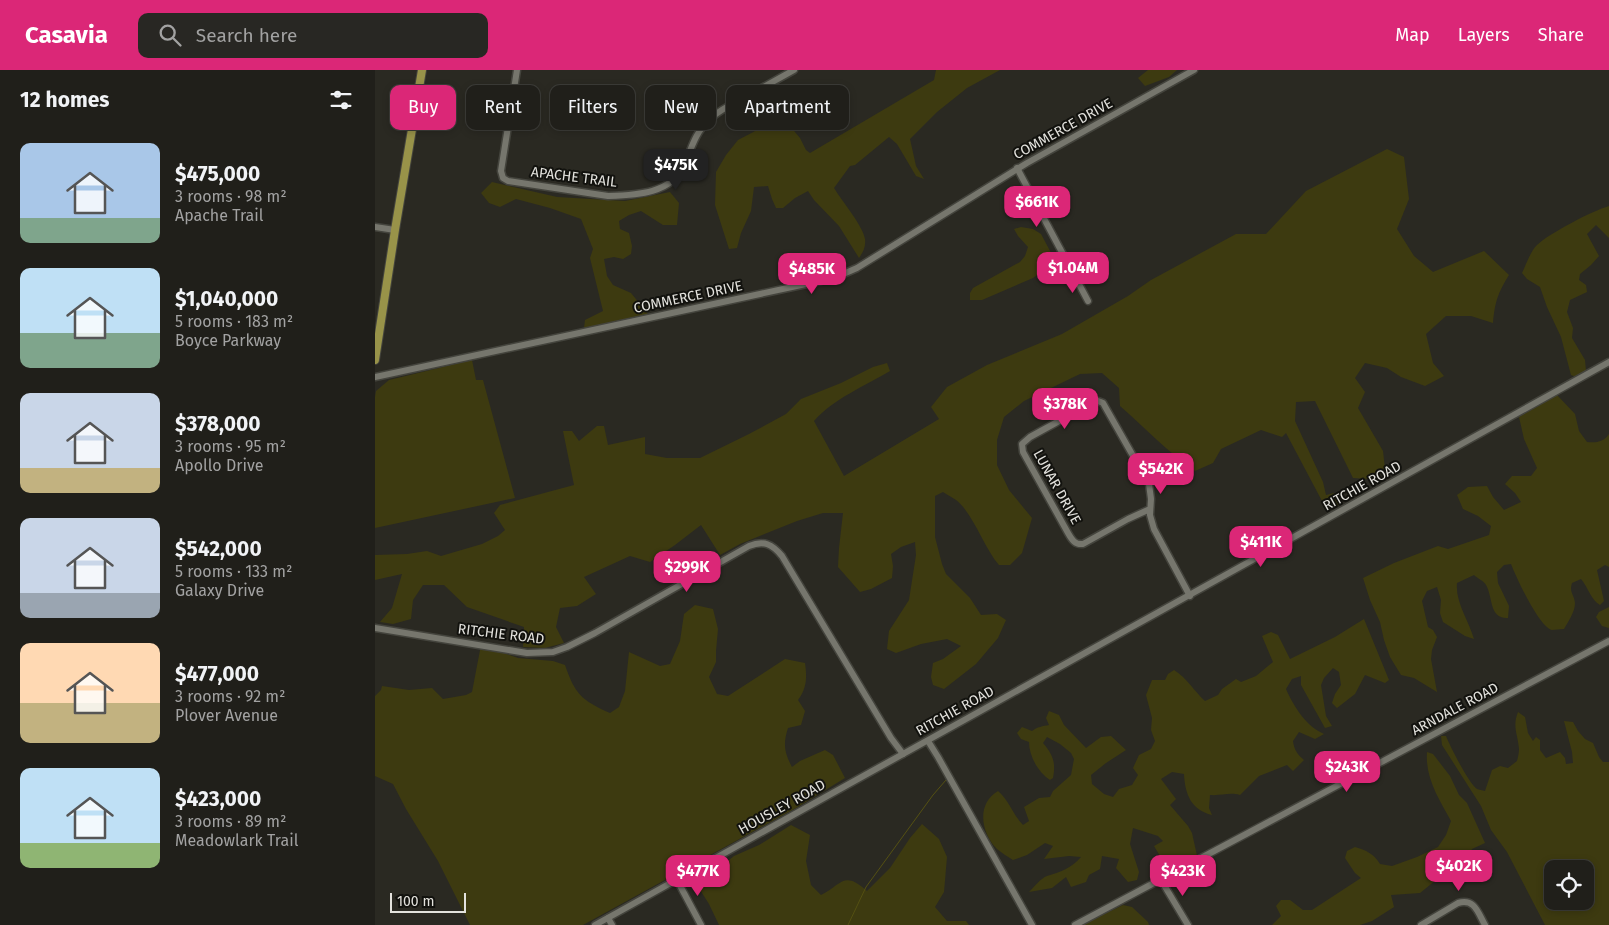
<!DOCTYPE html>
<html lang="en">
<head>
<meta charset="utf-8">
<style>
  :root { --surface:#201f1a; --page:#282723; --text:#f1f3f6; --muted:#a2a2a2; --line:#3d3d39; --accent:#db2777 }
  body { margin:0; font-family:"Fira Sans",sans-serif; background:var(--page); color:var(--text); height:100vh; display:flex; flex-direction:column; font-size:19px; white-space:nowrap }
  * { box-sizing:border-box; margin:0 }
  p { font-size:16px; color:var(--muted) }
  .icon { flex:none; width:28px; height:28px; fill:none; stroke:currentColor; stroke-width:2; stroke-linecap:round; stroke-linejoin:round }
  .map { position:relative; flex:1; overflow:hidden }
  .sheet { display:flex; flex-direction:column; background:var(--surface); width:375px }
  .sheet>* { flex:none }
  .banner { position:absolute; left:15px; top:15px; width:475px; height:45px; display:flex; gap:10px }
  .tools { position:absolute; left:1169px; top:790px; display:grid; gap:10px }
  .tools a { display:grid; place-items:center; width:50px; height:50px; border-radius:10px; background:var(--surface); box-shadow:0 2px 8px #0003,0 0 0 1px var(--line); font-size:25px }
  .scale { position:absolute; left:15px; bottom:12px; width:76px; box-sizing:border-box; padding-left:5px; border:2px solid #e3e2dd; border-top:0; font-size:14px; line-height:18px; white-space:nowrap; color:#e3e2dd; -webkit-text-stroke:4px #12120e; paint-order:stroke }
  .price { position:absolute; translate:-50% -42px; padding:0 11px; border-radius:10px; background:var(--accent); color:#fff; font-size:16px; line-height:32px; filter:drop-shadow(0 1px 2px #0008) }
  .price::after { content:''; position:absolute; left:50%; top:30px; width:15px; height:11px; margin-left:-8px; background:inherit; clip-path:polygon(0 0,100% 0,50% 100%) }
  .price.active { background:#222; color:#fff }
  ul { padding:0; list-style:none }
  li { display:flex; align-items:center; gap:15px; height:125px; padding:0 20px }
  li span { display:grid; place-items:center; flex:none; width:140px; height:100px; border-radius:10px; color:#555 }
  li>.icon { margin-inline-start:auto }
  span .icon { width:60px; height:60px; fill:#fffc; stroke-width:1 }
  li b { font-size:21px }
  h2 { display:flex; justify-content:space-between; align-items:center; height:60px; padding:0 20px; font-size:21px }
  .tag { padding:0 18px; border-radius:10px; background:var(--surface); box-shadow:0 2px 8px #0003,0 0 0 1px var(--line); font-size:18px; line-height:45px }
  .tag.active { background:var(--accent); color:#fff }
  header { display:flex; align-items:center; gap:30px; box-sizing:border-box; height:70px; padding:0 25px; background:var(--accent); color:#fff }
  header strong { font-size:24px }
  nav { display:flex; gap:28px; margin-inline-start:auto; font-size:18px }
  .search { width:350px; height:45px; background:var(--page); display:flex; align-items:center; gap:12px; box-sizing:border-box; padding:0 18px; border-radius:10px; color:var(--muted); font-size:19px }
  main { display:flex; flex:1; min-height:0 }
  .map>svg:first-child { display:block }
</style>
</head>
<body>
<header>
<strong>Casavia</strong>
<div class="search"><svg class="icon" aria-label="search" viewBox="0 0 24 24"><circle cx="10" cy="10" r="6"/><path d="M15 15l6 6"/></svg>Search here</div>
<nav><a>Map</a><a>Layers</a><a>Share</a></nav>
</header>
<main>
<section class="sheet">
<h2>12 homes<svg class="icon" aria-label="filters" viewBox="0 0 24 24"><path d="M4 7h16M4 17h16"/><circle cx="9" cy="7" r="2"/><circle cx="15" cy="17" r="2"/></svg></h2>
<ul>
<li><span style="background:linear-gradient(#a9c7e8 75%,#7fa58c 0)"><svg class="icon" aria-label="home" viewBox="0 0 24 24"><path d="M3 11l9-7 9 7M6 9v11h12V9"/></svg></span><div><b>$475,000</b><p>3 rooms · 98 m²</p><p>Apache Trail</p></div></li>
<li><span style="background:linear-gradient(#bfe0f5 65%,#7fa58c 0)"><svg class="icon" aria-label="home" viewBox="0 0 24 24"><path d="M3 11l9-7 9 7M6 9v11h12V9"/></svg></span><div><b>$1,040,000</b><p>5 rooms · 183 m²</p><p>Boyce Parkway</p></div></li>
<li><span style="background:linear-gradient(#c9d6e8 75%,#c2b280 0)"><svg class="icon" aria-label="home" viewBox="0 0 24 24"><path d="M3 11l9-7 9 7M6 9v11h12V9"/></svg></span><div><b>$378,000</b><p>3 rooms · 95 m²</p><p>Apollo Drive</p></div></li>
<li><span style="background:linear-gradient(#c9d6e8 75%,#9aa5b1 0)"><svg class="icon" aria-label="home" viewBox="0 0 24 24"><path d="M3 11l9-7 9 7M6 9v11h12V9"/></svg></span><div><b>$542,000</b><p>5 rooms · 133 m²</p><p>Galaxy Drive</p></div></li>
<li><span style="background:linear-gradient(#ffd9b3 60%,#c2b280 0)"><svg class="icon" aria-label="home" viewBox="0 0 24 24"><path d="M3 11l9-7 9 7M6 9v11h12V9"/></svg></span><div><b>$477,000</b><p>3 rooms · 92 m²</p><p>Plover Avenue</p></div></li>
<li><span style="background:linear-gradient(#bfe0f5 75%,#8fb573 0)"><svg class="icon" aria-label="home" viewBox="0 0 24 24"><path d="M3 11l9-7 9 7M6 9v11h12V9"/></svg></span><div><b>$423,000</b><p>3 rooms · 89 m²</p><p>Meadowlark Trail</p></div></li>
</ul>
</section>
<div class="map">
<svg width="1234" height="855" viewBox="0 0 1234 855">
  <rect width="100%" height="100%" fill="#2a2922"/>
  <!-- green -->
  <g fill="#3d3a10" fill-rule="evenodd">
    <path d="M561,0H625L592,18L562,42L535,69L541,96L549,109L541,106L522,74L514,67L480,95L475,96L459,118C467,131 488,156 490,169C491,177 488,182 484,188L464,156L439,130L433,121L420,128L408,138H401L397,129L393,116L379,117L376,141L366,163L362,178L354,179L340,135L341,102L351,85L363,70L386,58L400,48L410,50L425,68L431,80L435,83L559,10Z"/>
    <polygon points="773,0 802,0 794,7 770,16 763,8"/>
    <path d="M1012,79L1029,87L1034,129L1022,159L1039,186L1058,202L1109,181L1134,205C1123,223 1120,231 1118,253L1096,246H1071L1051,264L1058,293L1069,306L1050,316L1026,307L1012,298L990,293L980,308L990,322L983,338L1008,381L1010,399L994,409L978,408L940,331L921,332L920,351L948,412L951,425L959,423L965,434L954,440L947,431L911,363L907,367L886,360L846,379L838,393L820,401C793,382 770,358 745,336L744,318L727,303L705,304L649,331L629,347L622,370V395L634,420L657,448L647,483L635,495H624C609,478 598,443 581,430C577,427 572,425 568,422L560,426V467L567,494L571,504L595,528L606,545L622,544L631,550L623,568L601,594L569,619L558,615L556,607L558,593L568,589L586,576L572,569L546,574L521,583L512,579L514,561L534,530L541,485L540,472L526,477L516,484L518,496L517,508L496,519L485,522L463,497L464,478L468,443H448L422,451L365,474L345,485L326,455L300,475L275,492L255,486L209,507L221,524L202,536L185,538L181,557L189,573L170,578L148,577L149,557L92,537L69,515H48L38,530L36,549L18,554L5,552L17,538L27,504L0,510V485L32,484L52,481L66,486L107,474L123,466L130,460L119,443L125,435L199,415L188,361H197L204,371L222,356H229L233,375L270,367V384L292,388H325L374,364L411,344L426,329L466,313L498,297L512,293L515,301C490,316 458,329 439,351L469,406L564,349L556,337L572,317L612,295L687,264L753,226L776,210L861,164H891L931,121Z"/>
    <polygon points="117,112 182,127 250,131 295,122 304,133 302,155 288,155 266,141 254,145 244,151 245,159 254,163 257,176 256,184 248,189 239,187 229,189 232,206 238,215 256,223 273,244 209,258 210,250 228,241 215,188 218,179 206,149 175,138 141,129 125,137 114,133 106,123"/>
    <path d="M1234,136V168L1221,155L1212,164L1224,186L1216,195L1205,204L1204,210L1211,215L1212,222L1195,230L1192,242L1198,258L1197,268L1210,290L1211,301L1201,307L1196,305L1186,267L1172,237L1165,217L1152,209L1147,203C1151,195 1155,182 1162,175C1175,163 1217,141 1234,136Z"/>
    <polygon points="646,157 658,159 666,164 681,192 658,208 607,230 595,230 595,223 598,218 645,192 650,186 653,177 643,166 639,159"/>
    <polygon points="97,290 101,310 108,310 140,428 0,458 0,327 1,321 14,310"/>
    <path d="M1182,325L1200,344L1204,361L1212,372C1221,373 1229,372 1234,364V497L1230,495L1222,500L1229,531L1225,535C1216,530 1213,517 1206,509L1197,513C1194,523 1199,524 1200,533C1200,542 1193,552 1189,559C1185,559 1180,560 1177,560C1164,557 1141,507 1136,494L1129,495L1122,502L1123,513L1134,536L1133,548C1114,549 1118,527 1111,515C1109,511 1102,508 1099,505L1082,513C1080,532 1094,551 1099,569L1090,566L1068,552L1065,543L1066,530L1062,517L1052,521L1047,531L1053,557L1058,560L1062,567L1057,580L1056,589L1062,622L1039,608L1026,605L1015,587L1009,570L1005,552L995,530L988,508L1019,493L1063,476L1073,479L1114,465L1116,456L1103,446L1088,439L1082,425L1093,417L1112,416L1118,427L1129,440L1146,432L1140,423L1130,414L1137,406H1156L1162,398L1149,369L1144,347Z"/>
    <path d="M320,535L338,539L343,559L341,581V592L334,607L342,624L353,626L410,589L430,593C432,607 432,618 423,630L430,641L426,655L413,658C408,674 409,682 417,697L425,691L450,680L458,685L470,708L421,738L208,855H95L63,791L31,739L18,714L0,706V626L6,620L7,616L34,620L57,618L68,629L91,625L97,622L106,575L143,588L178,591L190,595C200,624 206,630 235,643L244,637L250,621L254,582L285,596L295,594L305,571L309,544Z"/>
    <polygon points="1234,537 1234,558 1227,556 1221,547 1224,542"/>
    <path d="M989,549L1014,610L1010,613L990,605L980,624L962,638L957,633L960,624L966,615L964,602L958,598L949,608L946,615L951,646L957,656L950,658L926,615V606L917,609L911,619C919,637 931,656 949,664L940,669L924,662L918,671C919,680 923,685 929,690L918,701L912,695L884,706L865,725C854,722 846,726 835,725L834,738L837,745C816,740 810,724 809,704L797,702L786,709L801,729L795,735L813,756L817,763L823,790L795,798L791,796L779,776L788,771L783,766L758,758L755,774L764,802L762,810L753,812L741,798L744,789L727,786L725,799L714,805L711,812L696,817L691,807L677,818L654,822C659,817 666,808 672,806C685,802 697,798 706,787L694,786L669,789L678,776L670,773L652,785L638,790C633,787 627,783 622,779C606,763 601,734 623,721C634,730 638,745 648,755L654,751L649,737L664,728L675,727L678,721L696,705L699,689L696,683L685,674L672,667L668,673C678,685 681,692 678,708L675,710C663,702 654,686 654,672L646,669L642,663L647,657L657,661C662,657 668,656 674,655L671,648L674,641L684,645L689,655L711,678L726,667L736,666L751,680L731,693L716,705L717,714L729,724L738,727L744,719L757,715L763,705L758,698L764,685L776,679L780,671L776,660L777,648L771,625L777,610H790L793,604L799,600C812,608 819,621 830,631L843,625L847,619L861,609L866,612L881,606L898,592L887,566L896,562L903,565L915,589L960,567Z"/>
    <path d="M1143,642L1150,647L1153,663L1158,671L1161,667L1165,670V680L1171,688L1185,682L1190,688L1191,694L1198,693L1197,682L1189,651L1198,652L1203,661L1210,669L1218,673L1224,687L1228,692H1234V855H1170L1132,782L1116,760L1106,736L1067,675L1066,666H1071C1075,676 1094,714 1102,719C1104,720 1107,720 1110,721L1117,700L1125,696L1133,698L1142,691C1143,687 1144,683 1144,679C1143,664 1137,657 1143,642ZM1178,799H1210V831H1178Z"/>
    <path d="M1052,682L1058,684L1075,706L1084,725L1092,733L1110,773L1097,779L1093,788L1081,794L1076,792L1061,810L1045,823L1016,825L1019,837L997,851L985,855H897L906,846L901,836L906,830H915L928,840H937L986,808L980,803L970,788L972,781L980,777C991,780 999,784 1005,794L1017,796L1042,787L1063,777L1071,765L1076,751C1064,729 1050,708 1052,682Z"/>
    <path d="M547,754L564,769L572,787L569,822L560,837L572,851H591L594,855H344L334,834L320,812L344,798L359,786L384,775L416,755L435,765L431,791L436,815L446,825C467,814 469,800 492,821L515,798L535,768Z"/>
    <polygon points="748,835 757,837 773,852 774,855 707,855"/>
  </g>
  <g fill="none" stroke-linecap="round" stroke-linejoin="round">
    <!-- stream -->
    <polyline stroke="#545012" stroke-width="1" points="473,855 491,817 558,725 571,710"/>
    <defs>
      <g id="minor">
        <path d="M142,0L126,101L128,108L133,111L233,126C261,125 297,124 310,94C317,76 321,61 336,48C346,39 359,33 372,26C387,18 403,9 419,0"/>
        <polyline points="642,98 713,231"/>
        <polyline points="0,157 20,160"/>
        <polyline points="0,307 459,208 482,198 652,93 819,0"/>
        <path d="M775,439L753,449L708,474C700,475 697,470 693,463L648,382L647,374L655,367L715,334L723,331L728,333L774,414L776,429L775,445L779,459L815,526"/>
        <path d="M0,558L152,583L178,582L192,577L220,563L374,476C389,470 397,474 407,486L516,668L528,684"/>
        <polyline points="553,671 563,687 657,855"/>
        <polyline points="302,810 326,855"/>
        <polyline points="786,810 813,855"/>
        <polyline points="233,848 237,855"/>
        <polyline points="220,855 1234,292"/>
        <polyline points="700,855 1234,571"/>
        <path d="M1046,855L1083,833C1100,828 1103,843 1110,855"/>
      </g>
      <polyline id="major" points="0,290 20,160 47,0"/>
    </defs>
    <!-- minor casing -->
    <use href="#minor" stroke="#44443d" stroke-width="9"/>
    <!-- major casing -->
    <use href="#major" stroke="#44443d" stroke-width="10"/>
    <!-- minor -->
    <use href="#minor" stroke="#76766d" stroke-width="6"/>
    <!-- major -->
    <use href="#major" stroke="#989349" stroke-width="8"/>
  </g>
  <g text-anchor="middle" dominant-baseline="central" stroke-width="4" stroke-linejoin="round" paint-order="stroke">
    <!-- street labels -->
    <g font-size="14" fill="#e3e2dd" stroke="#12120e">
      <text transform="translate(688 59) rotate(-29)">COMMERCE DRIVE</text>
      <text transform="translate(199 107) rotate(7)">APACHE TRAIL</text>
      <text transform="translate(313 227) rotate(-12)">COMMERCE DRIVE</text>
      <text transform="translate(987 416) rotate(-29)">RITCHIE ROAD</text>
      <text transform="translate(682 417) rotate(61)">LUNAR DRIVE</text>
      <text transform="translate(126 564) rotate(7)">RITCHIE ROAD</text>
      <text transform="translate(1080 639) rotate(-28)">ARNDALE ROAD</text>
      <text transform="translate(580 641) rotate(-29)">RITCHIE ROAD</text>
      <text transform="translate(407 737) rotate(-29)">HOUSLEY ROAD</text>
    </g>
  </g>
</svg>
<div class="tools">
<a><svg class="icon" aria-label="locate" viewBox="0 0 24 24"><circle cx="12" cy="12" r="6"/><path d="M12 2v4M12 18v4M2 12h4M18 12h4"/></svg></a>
</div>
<div class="scale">100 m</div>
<b class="price active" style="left:301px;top:121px">$475K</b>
<b class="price" style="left:662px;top:158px">$661K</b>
<b class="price" style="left:698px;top:224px">$1.04M</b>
<b class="price" style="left:437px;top:225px">$485K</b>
<b class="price" style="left:690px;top:360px">$378K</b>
<b class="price" style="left:786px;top:425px">$542K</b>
<b class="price" style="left:886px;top:498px">$411K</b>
<b class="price" style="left:312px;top:523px">$299K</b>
<b class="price" style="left:972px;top:723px">$243K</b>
<b class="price" style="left:1084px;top:822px">$402K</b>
<b class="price" style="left:323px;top:827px">$477K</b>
<b class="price" style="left:808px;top:827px">$423K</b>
<div class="banner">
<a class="tag active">Buy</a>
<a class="tag">Rent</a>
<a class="tag">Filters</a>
<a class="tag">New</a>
<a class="tag">Apartment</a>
</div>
</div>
</main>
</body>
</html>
